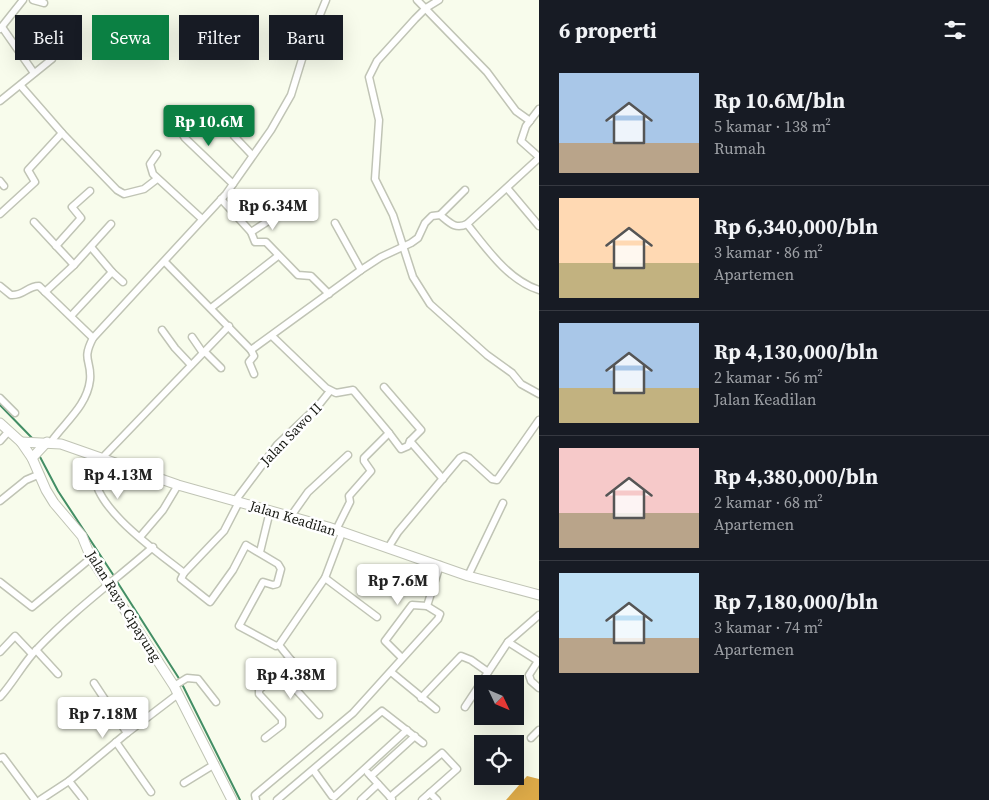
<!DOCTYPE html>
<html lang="id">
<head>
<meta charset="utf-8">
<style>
  :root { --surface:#171b24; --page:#20242c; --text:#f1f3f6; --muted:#9ea1a6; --line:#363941; --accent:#0b8043 }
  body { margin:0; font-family:"Source Serif 4",serif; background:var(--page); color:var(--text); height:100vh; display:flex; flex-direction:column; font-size:19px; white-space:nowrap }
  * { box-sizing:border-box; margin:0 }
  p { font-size:16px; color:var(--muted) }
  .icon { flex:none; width:28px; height:28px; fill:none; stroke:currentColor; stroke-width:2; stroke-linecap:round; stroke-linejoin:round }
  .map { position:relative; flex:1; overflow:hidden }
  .side { display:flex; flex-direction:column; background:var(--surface); width:450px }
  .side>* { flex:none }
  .hud { position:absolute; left:15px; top:15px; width:449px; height:45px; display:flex; gap:10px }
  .needle { width:32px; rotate:134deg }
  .tools { position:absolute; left:474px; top:675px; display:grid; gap:10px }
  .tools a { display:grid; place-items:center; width:50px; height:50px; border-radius:0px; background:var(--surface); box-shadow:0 5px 20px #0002; font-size:25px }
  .price { position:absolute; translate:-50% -42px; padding:0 11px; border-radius:5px; background:#fff; color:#222; font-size:16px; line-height:32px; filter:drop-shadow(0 1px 2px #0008) }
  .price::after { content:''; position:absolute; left:50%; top:30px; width:15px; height:11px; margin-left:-8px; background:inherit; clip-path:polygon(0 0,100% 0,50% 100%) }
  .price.selected { background:var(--accent); color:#fff }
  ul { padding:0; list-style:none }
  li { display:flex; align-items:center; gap:15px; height:125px; padding:0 20px }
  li+li { border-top:1px solid var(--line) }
  li span { display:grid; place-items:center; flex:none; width:140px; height:100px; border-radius:0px; color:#555 }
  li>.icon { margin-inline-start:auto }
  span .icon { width:60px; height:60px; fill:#fffc; stroke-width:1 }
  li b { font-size:21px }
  h2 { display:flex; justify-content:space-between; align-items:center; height:60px; padding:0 20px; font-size:21px }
  .pill { padding:0 18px; border-radius:0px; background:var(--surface); box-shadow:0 5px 20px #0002; font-size:18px; line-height:45px }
  .pill.selected { background:var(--accent); color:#fff }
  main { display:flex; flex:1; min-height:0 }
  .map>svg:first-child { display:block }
</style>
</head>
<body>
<main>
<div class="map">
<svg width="539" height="800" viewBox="0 0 539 800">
  <rect width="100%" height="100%" fill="#f8fcec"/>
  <!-- forest -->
  <polygon fill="#ddaa48" points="527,776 539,779 539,800 506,800"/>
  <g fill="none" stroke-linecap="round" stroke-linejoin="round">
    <!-- stream -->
    <g stroke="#438e65" stroke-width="2">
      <polyline points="0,405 33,439"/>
      <polyline points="39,455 58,491 114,576"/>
      <polyline points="116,580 180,680"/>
      <polyline points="182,684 240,800"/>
    </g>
    <defs>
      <g id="minor">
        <polyline points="33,0 44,3"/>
        <polyline points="417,0 487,72 516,111 530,121"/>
        <polyline points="439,0 426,8 415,19 377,61 369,77 379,120 375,179 393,215 413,277 430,304 487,355 512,373 521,384 539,394"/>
        <polyline points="2,27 34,73"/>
        <polyline points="0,29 23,0"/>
        <polyline points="0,101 52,59"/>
        <polyline points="539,109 526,126 521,141 539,157"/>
        <polyline points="222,110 234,131 234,136 252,155"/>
        <polyline points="174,121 185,138 233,184"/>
        <polyline points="62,133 117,190 124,194 144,189 157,179"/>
        <polyline points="157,154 150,164 153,174 202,219"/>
        <polyline points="0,181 4,186"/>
        <polyline points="507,188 539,226"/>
        <polyline points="221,199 251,232 255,242 266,242 298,275 311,276 329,294"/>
        <polyline points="0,214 35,182 28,170 62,133 21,86"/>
        <polyline points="440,215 465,190"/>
        <polyline points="34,222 74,265"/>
        <polyline points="335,223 361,270"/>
        <path d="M467,224C487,249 508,280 539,290"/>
        <polyline points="251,232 284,211"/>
        <polyline points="56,246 81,218 72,207 90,191"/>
        <path d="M165,262L251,350L361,270L381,257L411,243L418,238L425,223L432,216L440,215C449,222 455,230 467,224L539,158"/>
        <polyline points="112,272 123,282"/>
        <path d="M0,286L11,295C24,296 27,286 39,286L93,338"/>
        <polyline points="45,292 74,265 111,224"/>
        <polyline points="211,308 278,256"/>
        <polyline points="71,316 112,272 91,247"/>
        <polyline points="162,330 175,348 191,365"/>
        <polyline points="272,336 326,388 336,393 353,390 389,433"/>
        <polyline points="192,337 203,353"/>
        <polyline points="251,350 254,356 249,362 254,374"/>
        <polyline points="205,352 221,368"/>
        <polyline points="384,387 421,430 410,441"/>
        <polyline points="0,398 15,413"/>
        <polyline points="0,441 9,431"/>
        <path d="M51,442C65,422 87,406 90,380C92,360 81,361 93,338L226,194L271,130L291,95L303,56L326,0"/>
        <polyline points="0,501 26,480 40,474"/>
        <polyline points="235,501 277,445 318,406 330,391"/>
        <polyline points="239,502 224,531 184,573 181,579 210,602 233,570 246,545 278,564 281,569 277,584 273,585 263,582 239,626 276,646 279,645"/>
        <polyline points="291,516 308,492 348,455"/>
        <polyline points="336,530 350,502 349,496 371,471 364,461 364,458 389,433 401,449 408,446 410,441 443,479"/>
        <polyline points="140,537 163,510 178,485"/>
        <polyline points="388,548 398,532 460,458 464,456 469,458 492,479 497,480 539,420"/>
        <polyline points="260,552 270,511"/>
        <path d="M184,573C159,553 92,507 95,473L105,455L229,326"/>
        <polyline points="468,576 503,503"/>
        <polyline points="325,578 377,617"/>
        <polyline points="0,582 32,607 91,558"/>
        <polyline points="427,606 440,565"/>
        <polyline points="508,642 538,661 529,675 531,681 539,688"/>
        <polyline points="36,650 58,674"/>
        <polyline points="0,652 15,636 32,654"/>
        <polyline points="291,660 311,679"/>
        <polyline points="279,671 319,715"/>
        <polyline points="391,672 436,709"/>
        <polyline points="94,683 127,733"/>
        <polyline points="174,686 187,678 198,679 216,702"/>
        <path d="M0,697C14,682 23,663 38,648C73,611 114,581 153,547"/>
        <polyline points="421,698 461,656 471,660 488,672"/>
        <polyline points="465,707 508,642 539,615"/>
        <polyline points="265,738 282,725 282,719 259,694 259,690 291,660 279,645 325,578 342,533"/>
        <polyline points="531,738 539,730"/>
        <polyline points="116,742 151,792"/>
        <polyline points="0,758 3,757 35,800"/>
        <polyline points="314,771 332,796 334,797 407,730"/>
        <polyline points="368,773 392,799"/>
        <polyline points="371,776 415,736"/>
        <polyline points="69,781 84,800"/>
        <polyline points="184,783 215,764"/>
        <polyline points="430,793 437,800"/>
        <polyline points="390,797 442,753 457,769 422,800"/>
        <polyline points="40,800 69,781 127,733 178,694"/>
        <polyline points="256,800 255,795 353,713 438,619 440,614 427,606 412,605 385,641 402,658"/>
        <polyline points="277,800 382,711 423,743"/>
        <polyline points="361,800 378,784"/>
      </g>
      <g id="secondary">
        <polyline points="0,423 21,442 32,458 46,490 54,503 82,536 91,558 174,686 232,800"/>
        <polyline points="21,442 61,444 178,485 328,527 468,576 539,595"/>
        <polyline points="32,458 47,442"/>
      </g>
    </defs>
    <!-- minor casing -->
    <use href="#minor" stroke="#c0c4b5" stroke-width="9"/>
    <!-- secondary casing -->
    <use href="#secondary" stroke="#c0c4b5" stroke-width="11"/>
    <!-- minor -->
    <use href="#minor" stroke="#fff" stroke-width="6"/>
    <!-- secondary -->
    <use href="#secondary" stroke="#fff" stroke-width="9"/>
  </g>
  <g text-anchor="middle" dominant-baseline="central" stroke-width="5" stroke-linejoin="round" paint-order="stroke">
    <!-- street labels -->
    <g font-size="14" fill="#161812" stroke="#fff">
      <text transform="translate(291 434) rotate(-46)">Jalan Sawo II</text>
      <text transform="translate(293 518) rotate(17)">Jalan Keadilan</text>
      <text transform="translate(124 606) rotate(58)">Jalan Raya Cipayung</text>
    </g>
  </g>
</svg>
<div class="tools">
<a><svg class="needle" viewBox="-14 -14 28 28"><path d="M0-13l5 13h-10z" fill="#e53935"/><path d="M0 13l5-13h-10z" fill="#9ea1a6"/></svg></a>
<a><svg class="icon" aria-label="locate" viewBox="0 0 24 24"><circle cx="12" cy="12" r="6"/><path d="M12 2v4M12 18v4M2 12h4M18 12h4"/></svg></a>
</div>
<b class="price selected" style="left:209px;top:147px">Rp 10.6M</b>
<b class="price" style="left:273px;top:231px">Rp 6.34M</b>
<b class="price" style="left:118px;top:500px">Rp 4.13M</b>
<b class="price" style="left:398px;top:606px">Rp 7.6M</b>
<b class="price" style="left:291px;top:700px">Rp 4.38M</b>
<b class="price" style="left:103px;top:739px">Rp 7.18M</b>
<div class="hud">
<a class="pill">Beli</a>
<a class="pill selected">Sewa</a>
<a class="pill">Filter</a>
<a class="pill">Baru</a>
</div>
</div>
<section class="side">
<h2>6 properti<svg class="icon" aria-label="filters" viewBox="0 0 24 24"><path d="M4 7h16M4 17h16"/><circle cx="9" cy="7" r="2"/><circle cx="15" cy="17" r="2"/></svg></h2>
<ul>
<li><span style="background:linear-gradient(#a9c7e8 70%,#b9a48a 0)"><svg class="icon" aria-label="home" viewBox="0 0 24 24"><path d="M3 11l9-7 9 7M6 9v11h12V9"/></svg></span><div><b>Rp 10.6M/bln</b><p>5 kamar · 138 m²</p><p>Rumah</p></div></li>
<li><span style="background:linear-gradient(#ffd9b3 65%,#c2b280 0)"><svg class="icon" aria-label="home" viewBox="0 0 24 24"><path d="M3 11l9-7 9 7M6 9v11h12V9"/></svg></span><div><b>Rp 6,340,000/bln</b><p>3 kamar · 86 m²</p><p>Apartemen</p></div></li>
<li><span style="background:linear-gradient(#a9c7e8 65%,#c2b280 0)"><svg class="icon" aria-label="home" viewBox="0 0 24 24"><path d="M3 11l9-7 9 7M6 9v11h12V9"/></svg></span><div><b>Rp 4,130,000/bln</b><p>2 kamar · 56 m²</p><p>Jalan Keadilan</p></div></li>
<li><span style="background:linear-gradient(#f6c9c9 65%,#b9a48a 0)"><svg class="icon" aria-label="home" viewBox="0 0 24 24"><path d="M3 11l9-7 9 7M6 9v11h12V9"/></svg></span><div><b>Rp 4,380,000/bln</b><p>2 kamar · 68 m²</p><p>Apartemen</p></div></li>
<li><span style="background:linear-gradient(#bfe0f5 65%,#b9a48a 0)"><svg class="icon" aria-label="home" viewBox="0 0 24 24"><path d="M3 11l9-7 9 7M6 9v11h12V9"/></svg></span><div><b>Rp 7,180,000/bln</b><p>3 kamar · 74 m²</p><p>Apartemen</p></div></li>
</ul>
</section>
</main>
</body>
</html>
